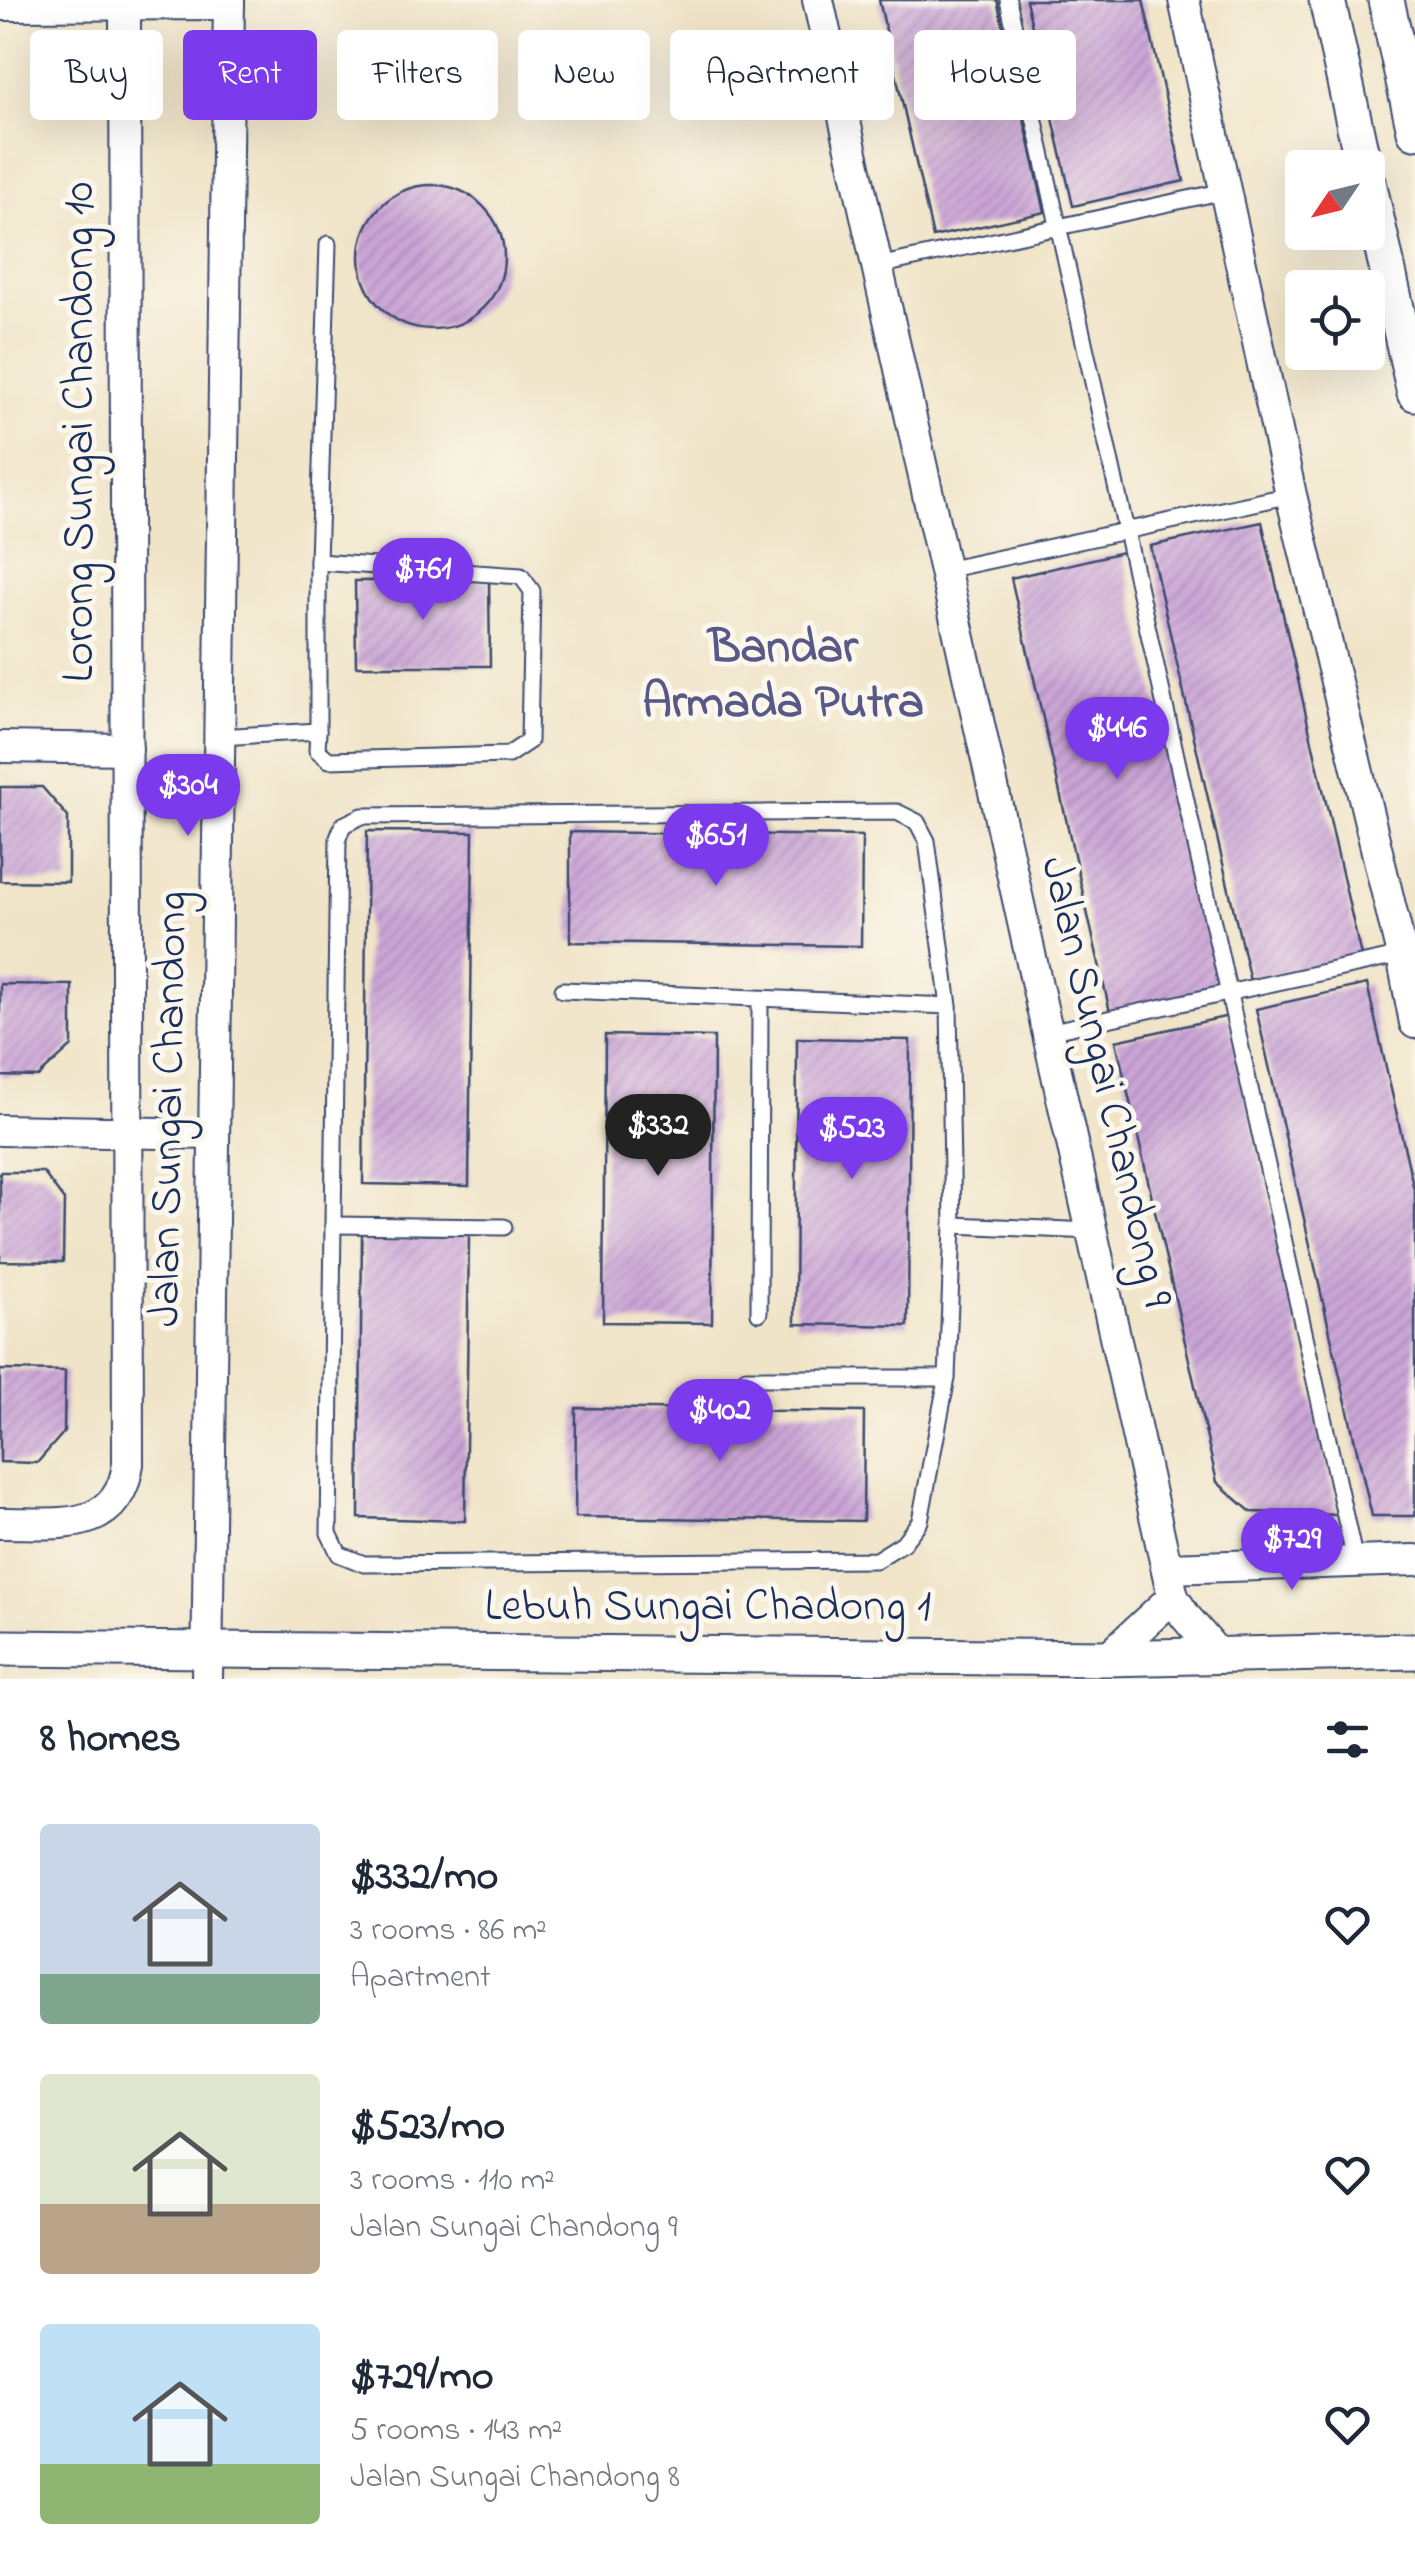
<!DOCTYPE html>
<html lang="en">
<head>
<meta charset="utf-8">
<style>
  :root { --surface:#fff; --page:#f2f2f3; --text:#1f2937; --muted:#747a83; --accent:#7c3aed }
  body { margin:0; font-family:"Indie Flower",sans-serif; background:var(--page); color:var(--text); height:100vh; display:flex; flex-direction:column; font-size:38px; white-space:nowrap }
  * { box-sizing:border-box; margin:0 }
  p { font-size:32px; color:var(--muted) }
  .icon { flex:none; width:55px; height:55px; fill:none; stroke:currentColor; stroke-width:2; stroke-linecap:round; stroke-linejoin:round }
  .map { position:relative; height:1679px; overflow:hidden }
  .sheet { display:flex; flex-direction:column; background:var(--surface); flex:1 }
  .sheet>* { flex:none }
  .hud { position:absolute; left:30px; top:30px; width:1355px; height:90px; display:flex; gap:20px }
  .needle { width:65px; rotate:235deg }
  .buttons { position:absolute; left:1285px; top:150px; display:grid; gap:20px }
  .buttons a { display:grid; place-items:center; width:100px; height:100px; border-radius:10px; background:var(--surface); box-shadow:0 10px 40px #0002; font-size:50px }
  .price { position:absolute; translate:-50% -85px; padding:0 22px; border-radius:35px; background:var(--accent); color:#fff; font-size:32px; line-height:65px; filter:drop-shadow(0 2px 5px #0008) }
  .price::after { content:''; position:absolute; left:50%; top:60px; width:30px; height:22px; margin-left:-15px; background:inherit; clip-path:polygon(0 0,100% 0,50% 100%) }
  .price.active { background:#222; color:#fff }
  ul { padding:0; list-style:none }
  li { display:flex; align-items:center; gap:30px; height:250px; padding:0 40px }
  li span { display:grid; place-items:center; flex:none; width:280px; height:200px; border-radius:10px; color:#555 }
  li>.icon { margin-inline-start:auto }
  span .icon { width:120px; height:120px; fill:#fffc; stroke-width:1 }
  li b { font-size:42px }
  h2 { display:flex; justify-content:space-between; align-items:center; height:120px; padding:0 40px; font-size:42px }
  .pill { padding:0 35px; border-radius:10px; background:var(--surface); box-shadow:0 10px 40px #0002; font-size:35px; line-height:90px }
  .pill.active { background:var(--accent); color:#fff }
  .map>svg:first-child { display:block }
</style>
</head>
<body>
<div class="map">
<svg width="1415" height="1679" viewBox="0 0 1415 1679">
  <defs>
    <pattern id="building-hatch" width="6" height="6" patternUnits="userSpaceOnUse" patternTransform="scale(2.5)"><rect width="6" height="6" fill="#cca6d7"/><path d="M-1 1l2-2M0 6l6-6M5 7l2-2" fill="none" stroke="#a588b2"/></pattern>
  </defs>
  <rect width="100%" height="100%" fill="#fbf7ec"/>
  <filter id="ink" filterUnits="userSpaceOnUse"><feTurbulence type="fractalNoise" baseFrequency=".01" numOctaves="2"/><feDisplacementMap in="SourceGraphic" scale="20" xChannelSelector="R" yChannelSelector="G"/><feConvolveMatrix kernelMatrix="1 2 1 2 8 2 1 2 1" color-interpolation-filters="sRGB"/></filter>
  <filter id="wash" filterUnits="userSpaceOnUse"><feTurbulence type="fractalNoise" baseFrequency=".0048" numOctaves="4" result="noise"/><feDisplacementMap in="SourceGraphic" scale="40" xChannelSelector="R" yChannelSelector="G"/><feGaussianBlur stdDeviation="2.25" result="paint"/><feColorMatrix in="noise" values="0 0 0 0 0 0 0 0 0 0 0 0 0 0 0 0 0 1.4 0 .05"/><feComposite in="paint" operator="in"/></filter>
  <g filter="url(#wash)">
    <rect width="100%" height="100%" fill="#f0e4c8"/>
    <g id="blocks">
      <!-- building -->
      <g fill="url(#building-hatch)">
        <polygon points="879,0 997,0 1045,212 933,237"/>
        <polygon points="1026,0 1143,0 1184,181 1073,206"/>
        <circle cx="432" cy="257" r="72"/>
        <polygon points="1262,522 1361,956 1250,981 1150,546"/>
        <polygon points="1123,552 1222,987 1110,1012 1011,578"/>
        <polygon points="489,580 490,666 356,666 355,581"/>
        <polygon points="0,787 42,787 68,817 68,882 0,881"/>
        <polygon points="367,831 473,832 469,1186 363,1184"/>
        <polygon points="570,832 862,836 861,946 570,942"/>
        <polygon points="0,984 72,985 72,1046 38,1077 0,1076"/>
        <polygon points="1367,984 1415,1194 1415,1516 1372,1516 1256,1009"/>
        <polygon points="1229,1016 1338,1515 1251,1512 1217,1482 1116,1041"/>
        <polygon points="605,1035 714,1037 712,1323 603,1322"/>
        <polygon points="797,1038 910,1040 908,1326 795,1324"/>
        <polygon points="0,1172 43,1172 64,1200 63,1262 0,1261"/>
        <polygon points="362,1233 469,1235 465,1521 359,1518"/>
        <polygon points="0,1370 65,1371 64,1432 37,1463 0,1462"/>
        <polygon points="576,1408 864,1412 863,1521 575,1517"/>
      </g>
    </g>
  </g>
  <g filter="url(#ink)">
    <use href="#blocks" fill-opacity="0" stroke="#3b4a6e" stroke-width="2.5"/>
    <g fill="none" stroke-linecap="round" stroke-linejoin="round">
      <defs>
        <g id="service">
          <polyline points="1008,0 1355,1561"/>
          <polyline points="878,266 1225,191"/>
          <polyline points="945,570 1291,495"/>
          <polyline points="318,731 318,562 328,244"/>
          <polyline points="220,737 318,731 317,750 329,760 508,755 529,741 532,591 521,576 318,562"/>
          <polygon points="897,812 917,822 927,841 949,1006 953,1225 947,1378 920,1521 903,1543 876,1560 364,1564 339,1554 329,1533 338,838 343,825 362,816"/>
          <polyline points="563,990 949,1006"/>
          <polyline points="1048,1032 1402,955"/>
          <polyline points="333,1225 504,1227"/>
          <polyline points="953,1225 1092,1231"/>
          <polyline points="759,1313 760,1000"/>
          <polyline points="746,1378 947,1378"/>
        </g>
        <g id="minor">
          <polyline points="818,0 1173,1597 1185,1616 1220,1657"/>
          <polyline points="1184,0 1291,495 1402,955 1415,1023"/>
          <polyline points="0,5 229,4"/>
          <polyline points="0,747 127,749"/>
          <polyline points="0,1130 214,1134"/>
          <path d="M0,1523C55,1522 118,1536 128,1464L125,0"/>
          <polyline points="1167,1568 1415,1560"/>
          <polyline points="1107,1658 1173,1597"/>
          <polyline points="207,1679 229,0"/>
        </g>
        <g id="tertiary">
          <polyline points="1327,0 1364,168"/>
          <polyline points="1386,0 1415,131"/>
          <polyline points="1368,182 1415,393"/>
          <polyline points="0,1648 1107,1658 1415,1651"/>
        </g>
      </defs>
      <!-- service casing -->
      <use href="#service" stroke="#3b4a6e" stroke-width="19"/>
      <!-- minor casing -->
      <use href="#minor" stroke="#3b4a6e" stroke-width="34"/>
      <!-- tertiary casing -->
      <use href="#tertiary" stroke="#3b4a6e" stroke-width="39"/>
      <!-- service -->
      <use href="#service" stroke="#fff" stroke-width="15"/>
      <!-- minor -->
      <use href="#minor" stroke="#fff" stroke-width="30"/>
      <!-- tertiary -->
      <use href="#tertiary" stroke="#fff" stroke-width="35"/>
    </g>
  </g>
  <g text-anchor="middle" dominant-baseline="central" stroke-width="10" stroke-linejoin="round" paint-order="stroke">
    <!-- street labels -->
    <g font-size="45" fill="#1b2f5e" stroke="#fbf7ec">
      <text transform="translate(81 432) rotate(-90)">Lorong Sungai Chandong 10</text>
      <text transform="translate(1105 1082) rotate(77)">Jalan Sungai Chandong 9</text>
      <text transform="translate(170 1109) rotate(-89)">Jalan Sungai Chandong</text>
      <text x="708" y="1608">Lebuh Sungai Chadong 1</text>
    </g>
    <!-- neighbourhood labels -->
    <g font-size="48" font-weight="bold" fill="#595988" stroke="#fbf7ec">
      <text x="783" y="649">Bandar<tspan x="783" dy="55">Armada Putra</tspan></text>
    </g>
  </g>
</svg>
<div class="buttons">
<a><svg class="needle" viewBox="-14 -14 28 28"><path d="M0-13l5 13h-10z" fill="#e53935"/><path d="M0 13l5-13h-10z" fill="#747a83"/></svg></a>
<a><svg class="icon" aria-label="locate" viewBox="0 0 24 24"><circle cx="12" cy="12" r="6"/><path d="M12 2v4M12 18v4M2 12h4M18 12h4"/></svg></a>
</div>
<b class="price" style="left:423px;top:623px">$761</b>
<b class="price" style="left:1117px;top:782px">$446</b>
<b class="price" style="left:188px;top:839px">$304</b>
<b class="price" style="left:716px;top:889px">$651</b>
<b class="price active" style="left:658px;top:1179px">$332</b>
<b class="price" style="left:852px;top:1182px">$523</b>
<b class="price" style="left:720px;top:1464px">$402</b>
<b class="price" style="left:1292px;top:1593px">$729</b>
<div class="hud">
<a class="pill">Buy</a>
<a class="pill active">Rent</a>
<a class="pill">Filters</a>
<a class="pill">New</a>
<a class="pill">Apartment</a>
<a class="pill">House</a>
</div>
</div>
<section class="sheet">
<h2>8 homes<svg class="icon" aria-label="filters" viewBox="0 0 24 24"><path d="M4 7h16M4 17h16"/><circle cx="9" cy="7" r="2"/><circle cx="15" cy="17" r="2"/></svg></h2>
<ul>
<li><span style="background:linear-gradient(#c9d6e8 75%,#7fa58c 0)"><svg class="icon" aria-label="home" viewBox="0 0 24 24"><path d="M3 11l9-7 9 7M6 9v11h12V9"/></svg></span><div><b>$332/mo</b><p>3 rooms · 86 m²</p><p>Apartment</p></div><svg class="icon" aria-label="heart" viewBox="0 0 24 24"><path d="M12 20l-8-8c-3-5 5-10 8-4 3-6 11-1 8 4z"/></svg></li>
<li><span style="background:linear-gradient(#dfe7d0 65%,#b9a48a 0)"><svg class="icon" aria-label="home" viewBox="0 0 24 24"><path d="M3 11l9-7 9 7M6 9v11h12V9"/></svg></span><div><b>$523/mo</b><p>3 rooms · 110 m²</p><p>Jalan Sungai Chandong 9</p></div><svg class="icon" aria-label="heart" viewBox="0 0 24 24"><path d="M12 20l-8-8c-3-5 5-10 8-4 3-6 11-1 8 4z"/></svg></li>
<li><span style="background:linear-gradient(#bfe0f5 70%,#8fb573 0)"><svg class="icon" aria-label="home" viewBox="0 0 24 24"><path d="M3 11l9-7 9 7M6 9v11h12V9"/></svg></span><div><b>$729/mo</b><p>5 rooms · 143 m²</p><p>Jalan Sungai Chandong 8</p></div><svg class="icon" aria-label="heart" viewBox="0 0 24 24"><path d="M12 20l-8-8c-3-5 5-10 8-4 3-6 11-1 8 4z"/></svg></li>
</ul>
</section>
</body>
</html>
